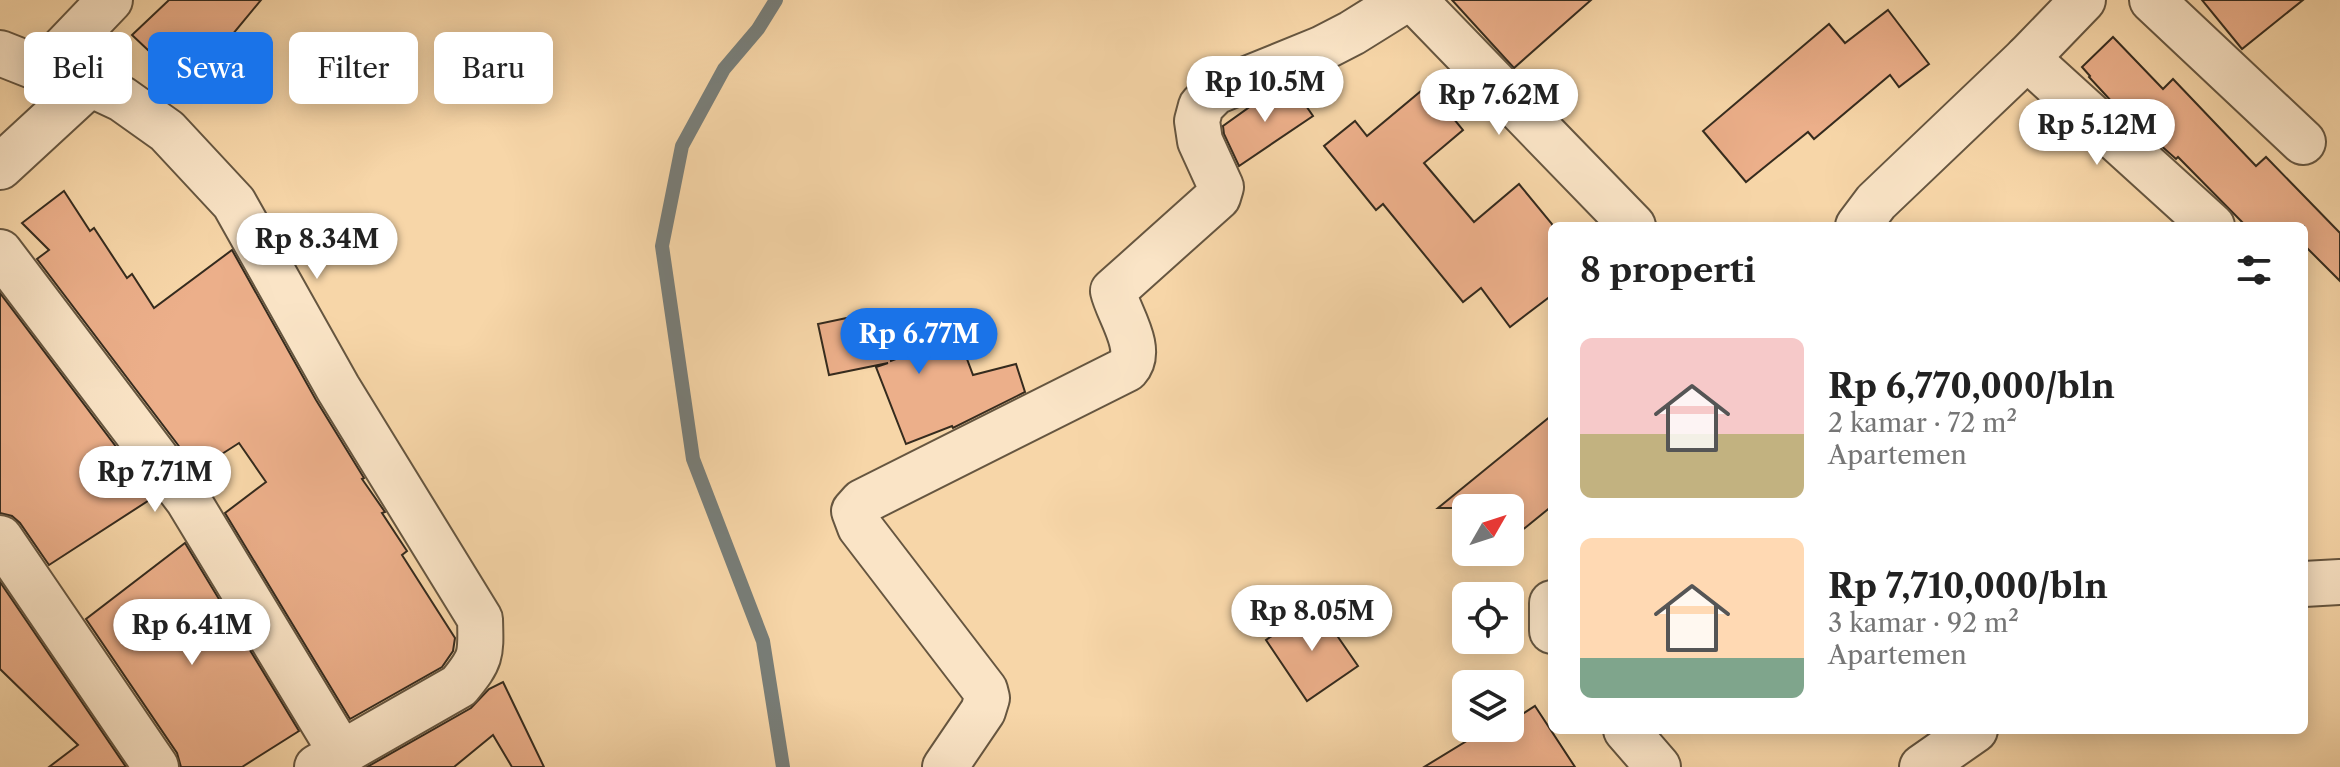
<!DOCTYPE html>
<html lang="id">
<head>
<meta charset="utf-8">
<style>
  :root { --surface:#fff; --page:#f2f2f2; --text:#222; --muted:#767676; --accent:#1a73e8 }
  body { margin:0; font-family:"Libre Caslon Text",serif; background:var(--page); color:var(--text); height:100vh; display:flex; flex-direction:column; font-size:30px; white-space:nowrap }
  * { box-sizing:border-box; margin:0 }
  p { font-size:26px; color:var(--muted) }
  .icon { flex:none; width:44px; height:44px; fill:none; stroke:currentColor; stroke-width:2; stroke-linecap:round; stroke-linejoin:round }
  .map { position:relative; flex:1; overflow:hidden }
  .panel { position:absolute; left:1548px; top:222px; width:760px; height:512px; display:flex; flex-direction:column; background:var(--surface); border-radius:12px; box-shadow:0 4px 20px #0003 }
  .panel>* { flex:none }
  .banner { position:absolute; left:24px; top:32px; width:760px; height:72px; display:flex; gap:16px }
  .needle { width:52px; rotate:51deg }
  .tools { position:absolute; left:1452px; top:494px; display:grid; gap:16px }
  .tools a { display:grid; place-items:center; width:72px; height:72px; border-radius:12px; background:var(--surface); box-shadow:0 4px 20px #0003; font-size:40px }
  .price { position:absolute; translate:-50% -68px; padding:0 18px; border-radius:28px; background:#fff; color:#222; font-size:26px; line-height:52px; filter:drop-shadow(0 2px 4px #0008) }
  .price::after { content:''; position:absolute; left:50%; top:48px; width:24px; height:18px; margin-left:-12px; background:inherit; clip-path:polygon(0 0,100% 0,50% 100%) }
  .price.active { background:var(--accent); color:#fff }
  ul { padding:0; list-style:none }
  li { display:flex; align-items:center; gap:24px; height:200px; padding:0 32px }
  li span { display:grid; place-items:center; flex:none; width:224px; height:160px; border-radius:12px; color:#555 }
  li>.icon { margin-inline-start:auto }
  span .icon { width:96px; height:96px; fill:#fffc; stroke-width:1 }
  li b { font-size:34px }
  h2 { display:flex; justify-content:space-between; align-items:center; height:96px; padding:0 32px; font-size:34px }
  .chip { padding:0 28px; border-radius:12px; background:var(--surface); box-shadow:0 4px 20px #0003; font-size:28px; line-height:72px }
  .chip.active { background:var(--accent); color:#fff }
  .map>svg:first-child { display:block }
</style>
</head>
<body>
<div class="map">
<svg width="2340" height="767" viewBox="0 0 2340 767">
  <rect width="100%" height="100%" fill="#f7d6a8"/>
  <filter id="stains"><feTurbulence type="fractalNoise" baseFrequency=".0025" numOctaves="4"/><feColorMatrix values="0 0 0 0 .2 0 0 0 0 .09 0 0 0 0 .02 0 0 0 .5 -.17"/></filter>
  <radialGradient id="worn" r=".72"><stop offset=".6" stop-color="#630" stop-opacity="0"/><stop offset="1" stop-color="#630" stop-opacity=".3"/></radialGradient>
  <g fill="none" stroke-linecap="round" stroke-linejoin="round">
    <!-- stream -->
    <polyline stroke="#787e79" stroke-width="14" points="776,0 758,29 724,69 682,146 662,246 693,459 763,641 783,767"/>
  </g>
  <!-- building -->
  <g fill="#ecaf8a" stroke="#352b1e" stroke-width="2">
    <polygon points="169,0 261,0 223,46 219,42 184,84 132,35"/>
    <polygon points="1452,0 1591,0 1514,68"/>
    <polygon points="2202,0 2303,0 2242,49"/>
    <polygon points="1888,10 1929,64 1899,87 1890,75 1814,139 1808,132 1746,182 1703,131 1829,24 1845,43"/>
    <polygon points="2113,37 2163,89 2173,79 2256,166 2266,157 2340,233 2340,281 2304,245 2304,226 2246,226 2178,157 2176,159 2113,103 2089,77 2090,76 2082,67"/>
    <polygon points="1427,86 1463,130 1424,163 1474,222 1519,184 1552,224 1552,295 1510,327 1481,288 1463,302 1383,204 1376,210 1324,146 1355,121 1367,136"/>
    <polygon points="1293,87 1313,116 1239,166 1224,134 1223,126 1258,101"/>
    <polygon points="64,191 90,231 94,228 127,278 132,274 154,308 232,250 316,400 364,478 362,479 385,512 382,513 407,551 402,555 455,638 453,651 442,667 350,719 225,513 266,482 239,443 197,470 37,259 49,250 22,223"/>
    <polygon points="0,293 154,497 49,565 20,523 12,516 0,513"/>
    <polygon points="880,311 891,361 958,335 973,375 1016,364 1025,392 953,428 952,426 906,444 876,367 888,363 829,375 818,324"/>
    <polygon points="1552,415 1552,506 1510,540 1510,508 1438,508"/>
    <polygon points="185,543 299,731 242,767 181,767 177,753 86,619"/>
    <polygon points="0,582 126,767 49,767 78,745 0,669"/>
    <polygon points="1316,605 1358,666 1307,701 1266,640"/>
    <polygon points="503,682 544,767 512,767 493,735 454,767 367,767 471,708 489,689"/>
    <polygon points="1535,706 1575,767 1424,767 1488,728 1510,728 1510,722"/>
  </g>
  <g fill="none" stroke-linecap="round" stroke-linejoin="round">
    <defs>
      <g id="minor">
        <polyline points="1414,0 1633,226"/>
        <polyline points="2152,0 2303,142"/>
        <polyline points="0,53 43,70 110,0"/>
        <polyline points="2027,58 2212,226"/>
        <path d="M43,70L90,84L122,99L167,131L234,203L338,388L480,619C481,655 482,658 459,686L317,767"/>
        <polyline points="0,167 90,84"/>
        <polyline points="1858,226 1876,202 2027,58 2083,0"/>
        <polyline points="0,252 188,500 342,754"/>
        <polyline points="0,538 156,767"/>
        <polyline points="2304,584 2340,582"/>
        <polyline points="1552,603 1552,631"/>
        <polyline points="1626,730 1658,767"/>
        <path d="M945,767L983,711L987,698L985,690L860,527L854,511L862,502L1127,369C1145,349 1118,313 1113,291L1218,197L1221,187L1200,141L1197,121L1201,106L1215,92L1321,49L1352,33L1405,0"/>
        <polyline points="1922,767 1975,730"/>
      </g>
    </defs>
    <!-- minor casing -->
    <use href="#minor" stroke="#665640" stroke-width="48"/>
    <!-- minor -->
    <use href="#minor" stroke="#fae4c6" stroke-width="44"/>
  </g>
  <rect width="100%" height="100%" filter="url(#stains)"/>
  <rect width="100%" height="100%" fill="url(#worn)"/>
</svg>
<div class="tools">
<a><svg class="needle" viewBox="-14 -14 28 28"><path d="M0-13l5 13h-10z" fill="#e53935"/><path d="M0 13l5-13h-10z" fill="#767676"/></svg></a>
<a><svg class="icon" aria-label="locate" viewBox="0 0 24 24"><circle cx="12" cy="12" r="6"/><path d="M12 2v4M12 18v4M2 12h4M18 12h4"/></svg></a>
<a><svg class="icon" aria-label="layers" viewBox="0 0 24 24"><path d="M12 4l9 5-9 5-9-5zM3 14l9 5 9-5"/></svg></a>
</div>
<b class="price" style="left:1265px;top:124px">Rp 10.5M</b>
<b class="price" style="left:1499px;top:137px">Rp 7.62M</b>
<b class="price" style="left:2097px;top:167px">Rp 5.12M</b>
<b class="price" style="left:317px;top:281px">Rp 8.34M</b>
<b class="price active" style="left:919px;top:376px">Rp 6.77M</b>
<b class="price" style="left:155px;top:514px">Rp 7.71M</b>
<b class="price" style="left:1312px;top:653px">Rp 8.05M</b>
<b class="price" style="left:192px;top:667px">Rp 6.41M</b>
<div class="banner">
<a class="chip">Beli</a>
<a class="chip active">Sewa</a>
<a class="chip">Filter</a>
<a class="chip">Baru</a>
</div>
<section class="panel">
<h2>8 properti<svg class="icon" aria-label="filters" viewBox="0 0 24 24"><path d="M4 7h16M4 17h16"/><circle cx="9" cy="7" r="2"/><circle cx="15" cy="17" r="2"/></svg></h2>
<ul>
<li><span style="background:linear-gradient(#f6c9c9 60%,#c2b280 0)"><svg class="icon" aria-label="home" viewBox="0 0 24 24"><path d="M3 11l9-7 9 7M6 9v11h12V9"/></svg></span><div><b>Rp 6,770,000/bln</b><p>2 kamar · 72 m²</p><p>Apartemen</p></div></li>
<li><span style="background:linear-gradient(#ffd9b3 75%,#7fa58c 0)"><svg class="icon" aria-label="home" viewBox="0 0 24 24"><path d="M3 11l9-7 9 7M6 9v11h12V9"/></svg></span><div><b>Rp 7,710,000/bln</b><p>3 kamar · 92 m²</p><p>Apartemen</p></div></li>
</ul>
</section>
</div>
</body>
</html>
